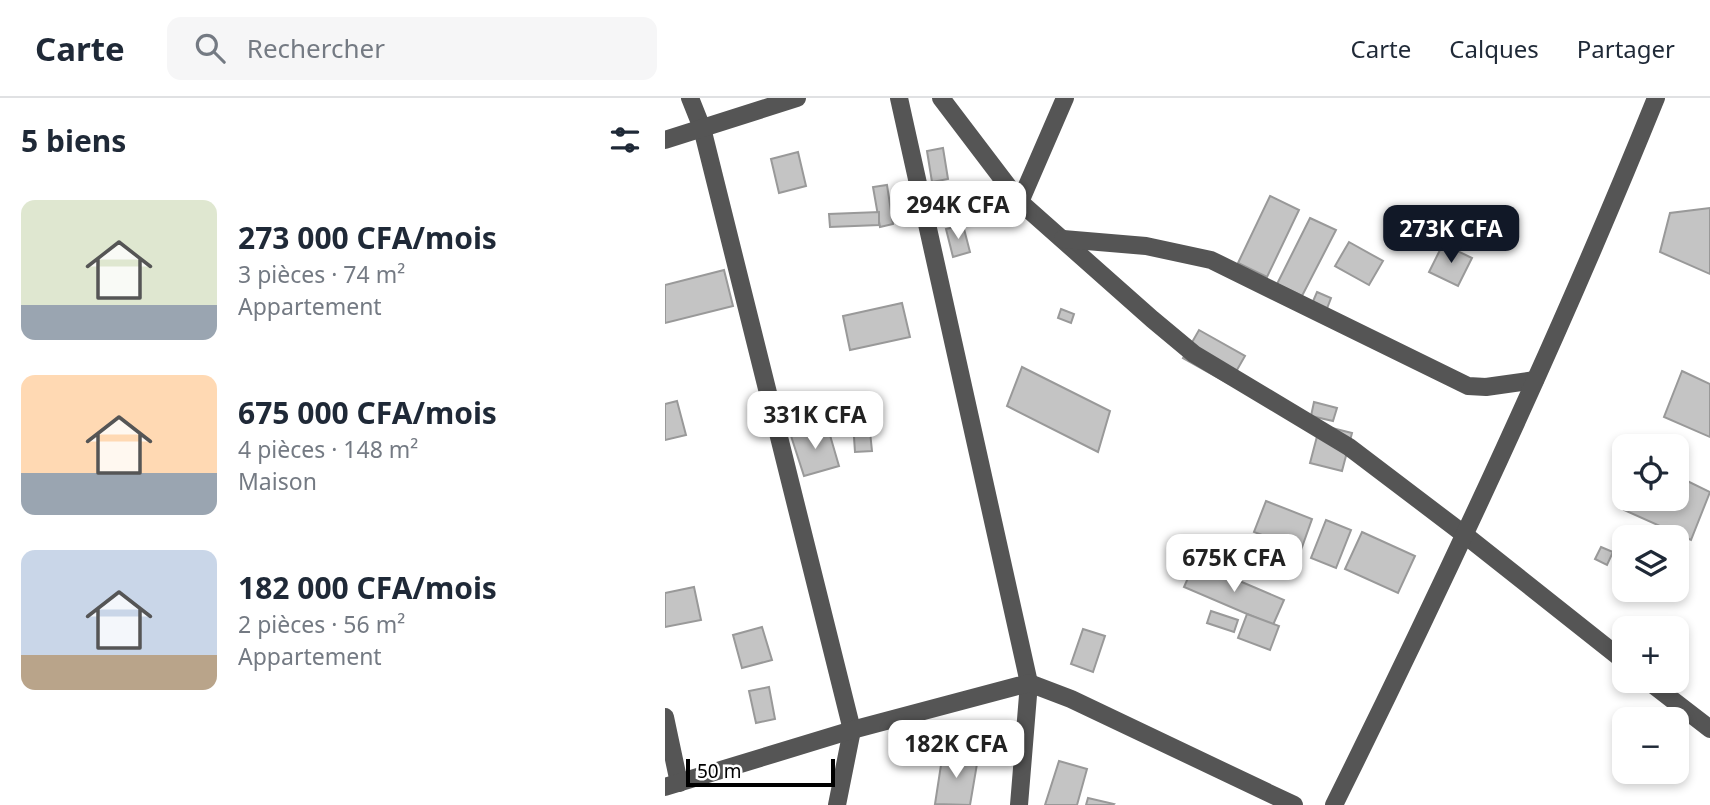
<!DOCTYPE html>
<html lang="fr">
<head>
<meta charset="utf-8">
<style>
  :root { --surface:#fff; --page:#f6f6f7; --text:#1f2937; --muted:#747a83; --line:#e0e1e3; --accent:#111827 }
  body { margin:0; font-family:"Noto Sans",sans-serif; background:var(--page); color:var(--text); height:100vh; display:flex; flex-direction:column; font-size:26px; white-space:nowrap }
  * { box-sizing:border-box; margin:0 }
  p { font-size:23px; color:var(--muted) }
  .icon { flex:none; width:38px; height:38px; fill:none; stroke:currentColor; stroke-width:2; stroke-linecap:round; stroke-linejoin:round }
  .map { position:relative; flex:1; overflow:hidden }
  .panel { display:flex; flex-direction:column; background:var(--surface); width:665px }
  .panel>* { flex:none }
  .controls { position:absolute; left:947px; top:336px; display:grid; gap:14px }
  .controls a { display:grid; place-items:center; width:77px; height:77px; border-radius:14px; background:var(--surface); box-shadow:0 4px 10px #0003; font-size:35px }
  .scale { position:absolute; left:21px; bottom:18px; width:149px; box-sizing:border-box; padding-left:7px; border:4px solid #000; border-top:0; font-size:19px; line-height:24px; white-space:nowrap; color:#000; -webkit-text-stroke:5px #fff; paint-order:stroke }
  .price { position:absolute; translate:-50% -60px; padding:0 16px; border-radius:14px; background:#fff; color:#222; font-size:23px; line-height:46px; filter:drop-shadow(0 2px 4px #0008) }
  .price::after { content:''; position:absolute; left:50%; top:42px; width:21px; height:16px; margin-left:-10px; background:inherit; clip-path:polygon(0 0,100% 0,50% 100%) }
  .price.on { background:var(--accent); color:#fff }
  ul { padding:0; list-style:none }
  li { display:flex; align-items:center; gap:21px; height:175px; padding:0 21px }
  li span { display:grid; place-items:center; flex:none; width:196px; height:140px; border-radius:14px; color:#555 }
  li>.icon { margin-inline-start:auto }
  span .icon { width:84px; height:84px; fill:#fffc; stroke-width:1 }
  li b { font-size:30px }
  h2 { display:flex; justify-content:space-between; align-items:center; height:84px; padding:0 21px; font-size:30px }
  header { display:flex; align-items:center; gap:42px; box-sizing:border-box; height:98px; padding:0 35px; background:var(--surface); border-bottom:2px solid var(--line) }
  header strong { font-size:33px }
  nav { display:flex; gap:38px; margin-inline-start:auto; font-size:24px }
  .search { width:490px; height:63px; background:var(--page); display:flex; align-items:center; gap:18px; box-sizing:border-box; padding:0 24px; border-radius:14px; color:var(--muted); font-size:26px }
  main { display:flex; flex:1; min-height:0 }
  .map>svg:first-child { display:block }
</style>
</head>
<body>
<header>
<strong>Carte</strong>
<div class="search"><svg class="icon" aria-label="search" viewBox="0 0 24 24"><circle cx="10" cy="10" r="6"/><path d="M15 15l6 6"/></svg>Rechercher</div>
<nav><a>Carte</a><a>Calques</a><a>Partager</a></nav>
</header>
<main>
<section class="panel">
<h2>5 biens<svg class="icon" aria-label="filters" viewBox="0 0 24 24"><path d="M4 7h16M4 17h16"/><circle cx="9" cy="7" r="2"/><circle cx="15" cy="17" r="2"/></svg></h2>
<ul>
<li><span style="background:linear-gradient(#dfe7d0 75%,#9aa5b1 0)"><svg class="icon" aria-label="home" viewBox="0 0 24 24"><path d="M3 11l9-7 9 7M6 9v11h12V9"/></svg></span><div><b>273 000 CFA/mois</b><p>3 pièces · 74 m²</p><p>Appartement</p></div></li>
<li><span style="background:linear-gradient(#ffd9b3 70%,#9aa5b1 0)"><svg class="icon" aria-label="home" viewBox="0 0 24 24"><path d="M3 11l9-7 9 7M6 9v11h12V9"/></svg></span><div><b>675 000 CFA/mois</b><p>4 pièces · 148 m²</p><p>Maison</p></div></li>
<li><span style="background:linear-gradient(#c9d6e8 75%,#b9a48a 0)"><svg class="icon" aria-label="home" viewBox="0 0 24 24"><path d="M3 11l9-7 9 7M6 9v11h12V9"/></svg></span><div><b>182 000 CFA/mois</b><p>2 pièces · 56 m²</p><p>Appartement</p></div></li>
</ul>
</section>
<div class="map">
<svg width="1045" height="707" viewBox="0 0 1045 707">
  <rect width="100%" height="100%" fill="#fff"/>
  <!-- building -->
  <g fill="#c4c4c4" stroke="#999" stroke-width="2">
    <polygon points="278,50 283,81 267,84 262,53"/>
    <polygon points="133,54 141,88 114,95 106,61"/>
    <polygon points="222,87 228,126 215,129 208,89"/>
    <polygon points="319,88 323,97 312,103 308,93"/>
    <polygon points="291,92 297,112 285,115 279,96"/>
    <polygon points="304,94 309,103 299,108 295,99"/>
    <polygon points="605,98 634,112 602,179 573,165"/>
    <polygon points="1045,110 1045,176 995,154 1005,115"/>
    <polygon points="214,114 214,127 165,129 164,116"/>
    <polygon points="645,120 671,132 637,198 612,186"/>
    <polygon points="298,127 305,154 288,159 281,131"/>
    <polygon points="684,144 718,163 704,187 670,168"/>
    <polygon points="778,146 807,160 793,188 764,174"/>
    <polygon points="59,172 68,208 0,225 0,187"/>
    <polygon points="652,194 666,200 661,213 646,208"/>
    <polygon points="237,205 245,239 185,252 178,218"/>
    <polygon points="396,211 409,216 406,225 393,220"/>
    <polygon points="534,232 580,258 564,286 518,260"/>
    <polygon points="357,269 445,313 433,354 342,308"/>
    <polygon points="1017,273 1045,286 1045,339 999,319"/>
    <polygon points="12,303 21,337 0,342 0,306"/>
    <polygon points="649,304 672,310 668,323 646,318"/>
    <polygon points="188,324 204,324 207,353 190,354"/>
    <polygon points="162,327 174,368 139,378 126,338"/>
    <polygon points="655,327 687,335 677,373 645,365"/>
    <polygon points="1012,378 1045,394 1026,442 959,412 963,401 1012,401"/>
    <polygon points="601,403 647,421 636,452 589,434"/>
    <polygon points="661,422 686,432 671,470 646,460"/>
    <polygon points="697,434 750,458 733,495 680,471"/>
    <polygon points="936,449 948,454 942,467 930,461"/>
    <polygon points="530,464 619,502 608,527 519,489"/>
    <polygon points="29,489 36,522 0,529 0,495"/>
    <polygon points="546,513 573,522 569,534 542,525"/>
    <polygon points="582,516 614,528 605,552 573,540"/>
    <polygon points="97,529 107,562 77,570 68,537"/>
    <polygon points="418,531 440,538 428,574 406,566"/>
    <polygon points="104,589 110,621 91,625 84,593"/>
    <polygon points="278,654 313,660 305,707 270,706"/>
    <polygon points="394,663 422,671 412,707 380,707"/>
    <polygon points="423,700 449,706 448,707 421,707"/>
  </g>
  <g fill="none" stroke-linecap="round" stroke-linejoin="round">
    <!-- minor -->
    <g stroke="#555" stroke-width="18">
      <polyline points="25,0 37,30 187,632 172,707"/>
      <polyline points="234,0 364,585 354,707"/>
      <polyline points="276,0 355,104 487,221 529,256 684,349 800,437 959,563"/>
      <polyline points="0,42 132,0"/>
      <polyline points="355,104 400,0"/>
      <polyline points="398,141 481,148 546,162 803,288 821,289 870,282"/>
      <polyline points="983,583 1045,631"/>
      <polyline points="0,619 14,685"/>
      <polyline points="0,689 187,632 364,585 406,601 629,707"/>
      <path d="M669,707C784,475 894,240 991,0"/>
    </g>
  </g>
</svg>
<div class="controls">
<a><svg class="icon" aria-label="locate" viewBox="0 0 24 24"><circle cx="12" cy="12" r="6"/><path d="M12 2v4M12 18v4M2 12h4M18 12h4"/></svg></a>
<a><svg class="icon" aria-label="layers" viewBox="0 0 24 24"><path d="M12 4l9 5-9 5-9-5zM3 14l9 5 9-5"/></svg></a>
<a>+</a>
<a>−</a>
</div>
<div class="scale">50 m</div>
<b class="price" style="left:293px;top:143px">294K CFA</b>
<b class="price on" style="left:786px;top:167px">273K CFA</b>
<b class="price" style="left:150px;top:353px">331K CFA</b>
<b class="price" style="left:569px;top:496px">675K CFA</b>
<b class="price" style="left:291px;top:682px">182K CFA</b>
</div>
</main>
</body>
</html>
